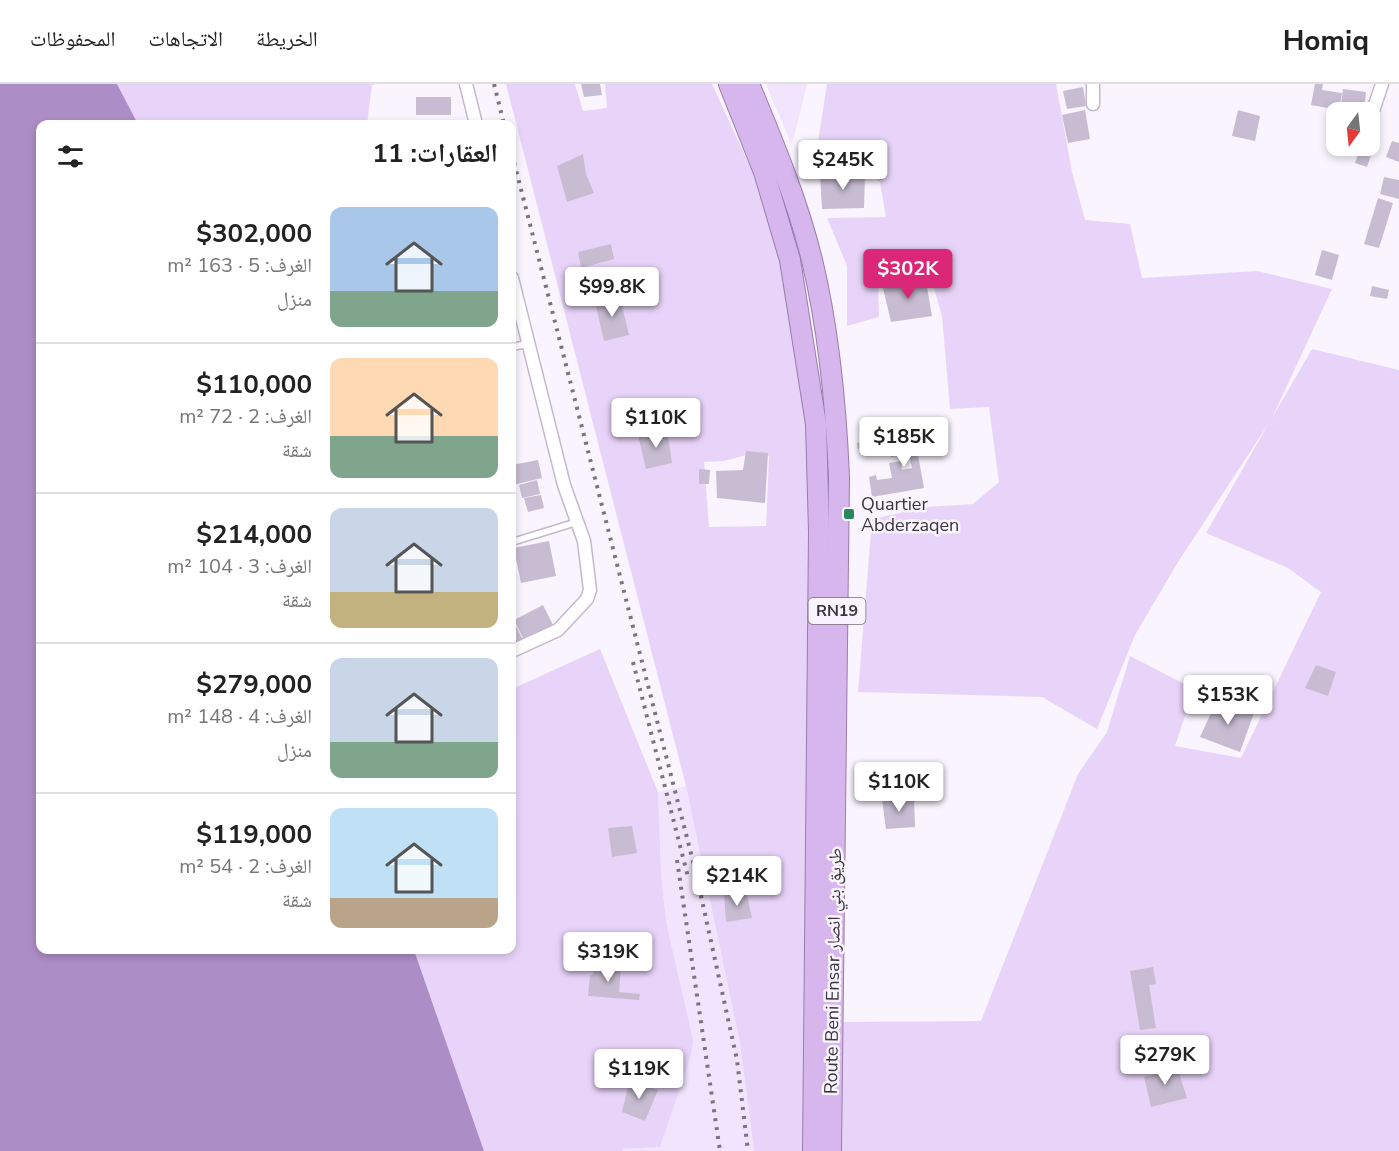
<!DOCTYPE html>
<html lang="ar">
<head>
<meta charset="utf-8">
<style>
  :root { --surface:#fff; --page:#f2f2f2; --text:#222; --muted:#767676; --line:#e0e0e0; --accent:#db2777 }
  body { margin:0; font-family:"Nunito Sans","Noto Naskh Arabic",sans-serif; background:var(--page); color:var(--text); direction:rtl; height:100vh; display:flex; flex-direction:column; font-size:22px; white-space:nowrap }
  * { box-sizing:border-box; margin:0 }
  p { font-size:20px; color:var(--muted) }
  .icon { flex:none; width:33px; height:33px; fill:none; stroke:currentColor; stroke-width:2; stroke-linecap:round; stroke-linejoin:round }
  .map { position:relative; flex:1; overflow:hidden; direction:ltr }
  .sheet { position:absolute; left:36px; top:36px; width:480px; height:834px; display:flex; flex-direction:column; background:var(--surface); border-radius:12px; box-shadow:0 3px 9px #0003; direction:rtl }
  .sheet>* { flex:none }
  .needle { width:39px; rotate:195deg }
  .fabs { position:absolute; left:1326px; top:18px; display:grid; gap:12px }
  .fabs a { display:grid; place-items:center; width:54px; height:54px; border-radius:12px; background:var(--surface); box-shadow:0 3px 9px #0003; font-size:30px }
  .price { position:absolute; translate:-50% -51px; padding:0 14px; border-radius:6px; background:#fff; color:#222; font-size:20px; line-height:39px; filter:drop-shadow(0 2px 3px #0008) }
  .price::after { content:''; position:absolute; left:50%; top:36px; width:18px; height:14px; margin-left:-9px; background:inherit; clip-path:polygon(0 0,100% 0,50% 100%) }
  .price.on { background:var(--accent); color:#fff }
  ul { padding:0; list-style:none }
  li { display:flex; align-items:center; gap:18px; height:150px; padding:0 18px }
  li+li { border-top:2px solid var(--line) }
  li span { display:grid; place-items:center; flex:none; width:168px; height:120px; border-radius:12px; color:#555 }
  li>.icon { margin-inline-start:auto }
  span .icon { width:72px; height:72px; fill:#fffc; stroke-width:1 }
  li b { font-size:26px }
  h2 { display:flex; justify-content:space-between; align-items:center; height:72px; padding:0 18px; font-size:26px }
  header { display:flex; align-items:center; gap:36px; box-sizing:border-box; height:84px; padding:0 30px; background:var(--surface); border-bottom:2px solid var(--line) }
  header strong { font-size:28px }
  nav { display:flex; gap:33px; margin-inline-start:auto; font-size:21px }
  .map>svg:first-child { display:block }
</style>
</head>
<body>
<header>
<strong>Homiq</strong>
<nav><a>الخريطة</a><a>الاتجاهات</a><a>المحفوظات</a></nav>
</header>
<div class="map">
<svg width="1399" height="1067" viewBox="0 0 1399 1067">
  <rect width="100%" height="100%" fill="#f9f4fd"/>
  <!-- built -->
  <g fill="#f1e4fc">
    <polygon points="766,0 807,0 792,61"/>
    <polygon points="686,702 740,959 754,1067 622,1067 622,1065 660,1063 693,956 666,837 661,788 658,708"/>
  </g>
  <!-- green -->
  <g fill="#e9d4f9" fill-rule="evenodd">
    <polygon points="117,0 376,0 372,1 367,40 138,40"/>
    <path d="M506,0H575L583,27L607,24L605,0H712L772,130L798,241L811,365L807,1067H754L740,959L686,702ZM750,370L769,372L766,442L709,443L704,378L724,377Z"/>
    <polygon points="827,0 1056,0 1072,88 1085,136 1130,140 1142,194 1257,187 1332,205 1272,334 1312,265 1399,286 1399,1067 839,1067 840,938 981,937 1078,690 1107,648 1130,572 1194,605 1175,662 1241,674 1321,508 1288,484 1206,449 1269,339 1178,478 1135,551 1097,645 1042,613 858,608 872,435 927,423 973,420 999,398 989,323 950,325 942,232 931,194 878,200 879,233 847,242 847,182 827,134 886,133 880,98 853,78 816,71"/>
    <polygon points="600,565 658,708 661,788 666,837 693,956 691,971 660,1063 622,1065 622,1067 484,1067 414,866 512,866 512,605"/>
  </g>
  <!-- water -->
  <polygon fill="#ad8dc6" points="0,0 117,0 138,40 40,40 40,866 414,866 484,1067 0,1067"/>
  <!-- building -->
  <g fill="#c8bcd2">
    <polygon points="581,0 600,0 602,11 584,13"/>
    <polygon points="1315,0 1323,0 1322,6 1342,9 1339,26 1311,21"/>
    <polygon points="1083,3 1086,22 1067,25 1063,7"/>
    <polygon points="1343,5 1366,8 1364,28 1340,28"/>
    <rect x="416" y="13" width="35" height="18"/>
    <polygon points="1085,26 1090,55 1068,59 1062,31"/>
    <polygon points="1238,26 1260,32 1255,57 1232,52"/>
    <polygon points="1392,57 1399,59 1399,78 1386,73"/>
    <polygon points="1361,62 1373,65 1367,83 1355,79"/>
    <polygon points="583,70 586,90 594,109 567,118 557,82"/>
    <polygon points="820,90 865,90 864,124 822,125"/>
    <polygon points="1384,93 1399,96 1399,115 1380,110"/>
    <polygon points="1378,114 1393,119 1379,164 1364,160"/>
    <polygon points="611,160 614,175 581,184 578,168"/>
    <polygon points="1322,166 1339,171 1332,196 1315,191"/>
    <polygon points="925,192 932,232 891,238 883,204"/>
    <polygon points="1372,202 1389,206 1387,215 1370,212"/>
    <polygon points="619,209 629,251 604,257 595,218"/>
    <polygon points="877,337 877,340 900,337 903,359 858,365 857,359 863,358 860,339"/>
    <polygon points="667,346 672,379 646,385 638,351"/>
    <polygon points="929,348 932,368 918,371 924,404 872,413 869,393 876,391 877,396 892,394 889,379 901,377 902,386 912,384 909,370 891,373 889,365 908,362 906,352"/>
    <polygon points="746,367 768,369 765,419 717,414 716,387 743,386"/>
    <polygon points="538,376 542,394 513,401 512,381"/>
    <polygon points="699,385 710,386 709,400 699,400"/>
    <polygon points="537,396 540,410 522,414 519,401"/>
    <polygon points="541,411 544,424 528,428 524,414"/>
    <polygon points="549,457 556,492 521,499 514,464"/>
    <polygon points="543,521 553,541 524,556 514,536"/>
    <polygon points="512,534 523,556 512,562"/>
    <polygon points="1316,581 1336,588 1328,612 1305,604"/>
    <polygon points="1217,616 1254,629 1240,668 1200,653"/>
    <polygon points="914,714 915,743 886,745 882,715"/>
    <polygon points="632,742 637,769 612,773 608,744"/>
    <polygon points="724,809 747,811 752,834 726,838"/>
    <polygon points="594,880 621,883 619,908 640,910 639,916 588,912 590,891 593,891"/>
    <polygon points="1153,883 1156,900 1149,901 1156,944 1140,946 1130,887"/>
    <polygon points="1176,980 1187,1014 1151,1023 1144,993 1153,991 1152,985"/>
    <polygon points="630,995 658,1006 645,1037 622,1028"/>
  </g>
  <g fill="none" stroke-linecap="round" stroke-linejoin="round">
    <defs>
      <g id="service">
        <polyline points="512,263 527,260"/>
        <polyline points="512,458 577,438"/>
      </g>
      <g id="minor">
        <polyline points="466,0 476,40"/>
        <polyline points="1093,20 1093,0"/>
        <polyline points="1372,30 1382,0"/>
        <polyline points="512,194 564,401 584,457 590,506 587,515 558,546 512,567"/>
      </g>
      <g id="trunk">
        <polyline points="729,0 764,88 790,176 816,340 819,448 813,1067"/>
        <path d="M749,0C773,58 797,115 812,176C829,247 836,321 839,393L831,1067"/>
      </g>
    </defs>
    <!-- service casing -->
    <use href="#service" stroke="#c4b8ce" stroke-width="9"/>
    <!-- minor casing -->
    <use href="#minor" stroke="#c4b8ce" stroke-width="15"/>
    <!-- trunk casing -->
    <use href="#trunk" stroke="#987dac" stroke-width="22"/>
    <!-- service -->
    <use href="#service" stroke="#fff" stroke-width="6"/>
    <!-- minor -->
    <use href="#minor" stroke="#fff" stroke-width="12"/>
    <!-- trunk -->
    <use href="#trunk" stroke="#d6b6ec" stroke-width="20"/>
    <!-- rail -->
    <g stroke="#79747d" stroke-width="4" stroke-dasharray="3 6" stroke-linecap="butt">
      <polyline points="494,0 504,40"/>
      <polyline points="512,70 696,789 737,976 748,1067"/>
      <polyline points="633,578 688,793"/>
      <polyline points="677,776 720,1067"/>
    </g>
  </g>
  <!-- markers -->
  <rect fill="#2a875d" stroke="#f9f4fd" stroke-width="2" x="843" y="424" width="12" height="12" rx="3"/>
  <g text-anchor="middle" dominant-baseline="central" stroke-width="5" stroke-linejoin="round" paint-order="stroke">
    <!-- shield labels -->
    <rect fill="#f9f4fd" stroke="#736e77" stroke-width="1.5" x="808.5" y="514" width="57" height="26" rx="4.5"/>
    <g font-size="16" font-weight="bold" fill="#3a353e">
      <text x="837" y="527">RN19</text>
    </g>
    <!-- poi labels -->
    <g font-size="18" fill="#3a353e" stroke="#f9f4fd" text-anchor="start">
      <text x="861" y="420">Quartier<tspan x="861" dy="21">Abderzaqen</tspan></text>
    </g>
    <!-- street labels -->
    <g font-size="18" fill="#3a353e" stroke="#f9f4fd">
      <text transform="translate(833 887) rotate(-89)">Route Beni Ensar طريق بني انصار</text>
    </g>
  </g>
</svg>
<div class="fabs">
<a><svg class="needle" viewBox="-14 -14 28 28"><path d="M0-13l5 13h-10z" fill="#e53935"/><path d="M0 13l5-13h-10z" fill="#767676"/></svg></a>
</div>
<b class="price" style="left:843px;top:107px">$245K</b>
<b class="price on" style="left:908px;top:216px">$302K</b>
<b class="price" style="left:612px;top:234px">$99.8K</b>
<b class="price" style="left:656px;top:365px">$110K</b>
<b class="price" style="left:904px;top:384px">$185K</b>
<b class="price" style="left:1228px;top:642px">$153K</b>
<b class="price" style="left:899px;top:729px">$110K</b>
<b class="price" style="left:737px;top:823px">$214K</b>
<b class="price" style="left:608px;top:899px">$319K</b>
<b class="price" style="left:1165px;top:1002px">$279K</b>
<b class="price" style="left:639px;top:1016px">$119K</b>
<section class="sheet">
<h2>العقارات: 11<svg class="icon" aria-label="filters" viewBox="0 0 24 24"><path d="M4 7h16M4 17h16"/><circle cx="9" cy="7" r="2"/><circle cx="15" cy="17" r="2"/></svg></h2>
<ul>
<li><span style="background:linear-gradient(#a9c7e8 70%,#7fa58c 0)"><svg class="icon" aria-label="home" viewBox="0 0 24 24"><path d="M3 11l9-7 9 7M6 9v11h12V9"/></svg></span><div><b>$302,000</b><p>الغرف: 5 · 163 m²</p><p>منزل</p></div></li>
<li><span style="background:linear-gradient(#ffd9b3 65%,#7fa58c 0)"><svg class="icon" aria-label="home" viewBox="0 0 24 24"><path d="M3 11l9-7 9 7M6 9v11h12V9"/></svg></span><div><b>$110,000</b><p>الغرف: 2 · 72 m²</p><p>شقة</p></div></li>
<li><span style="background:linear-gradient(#c9d6e8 70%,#c2b280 0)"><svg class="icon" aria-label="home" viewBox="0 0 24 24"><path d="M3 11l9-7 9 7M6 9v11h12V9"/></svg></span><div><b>$214,000</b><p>الغرف: 3 · 104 m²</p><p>شقة</p></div></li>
<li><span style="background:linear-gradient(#c9d6e8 70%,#7fa58c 0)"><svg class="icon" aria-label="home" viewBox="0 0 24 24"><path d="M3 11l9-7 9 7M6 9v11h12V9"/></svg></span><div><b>$279,000</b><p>الغرف: 4 · 148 m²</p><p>منزل</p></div></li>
<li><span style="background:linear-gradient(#bfe0f5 75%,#b9a48a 0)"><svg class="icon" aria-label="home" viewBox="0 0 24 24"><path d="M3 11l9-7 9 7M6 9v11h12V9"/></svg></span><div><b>$119,000</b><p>الغرف: 2 · 54 m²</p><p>شقة</p></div></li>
</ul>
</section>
</div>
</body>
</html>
